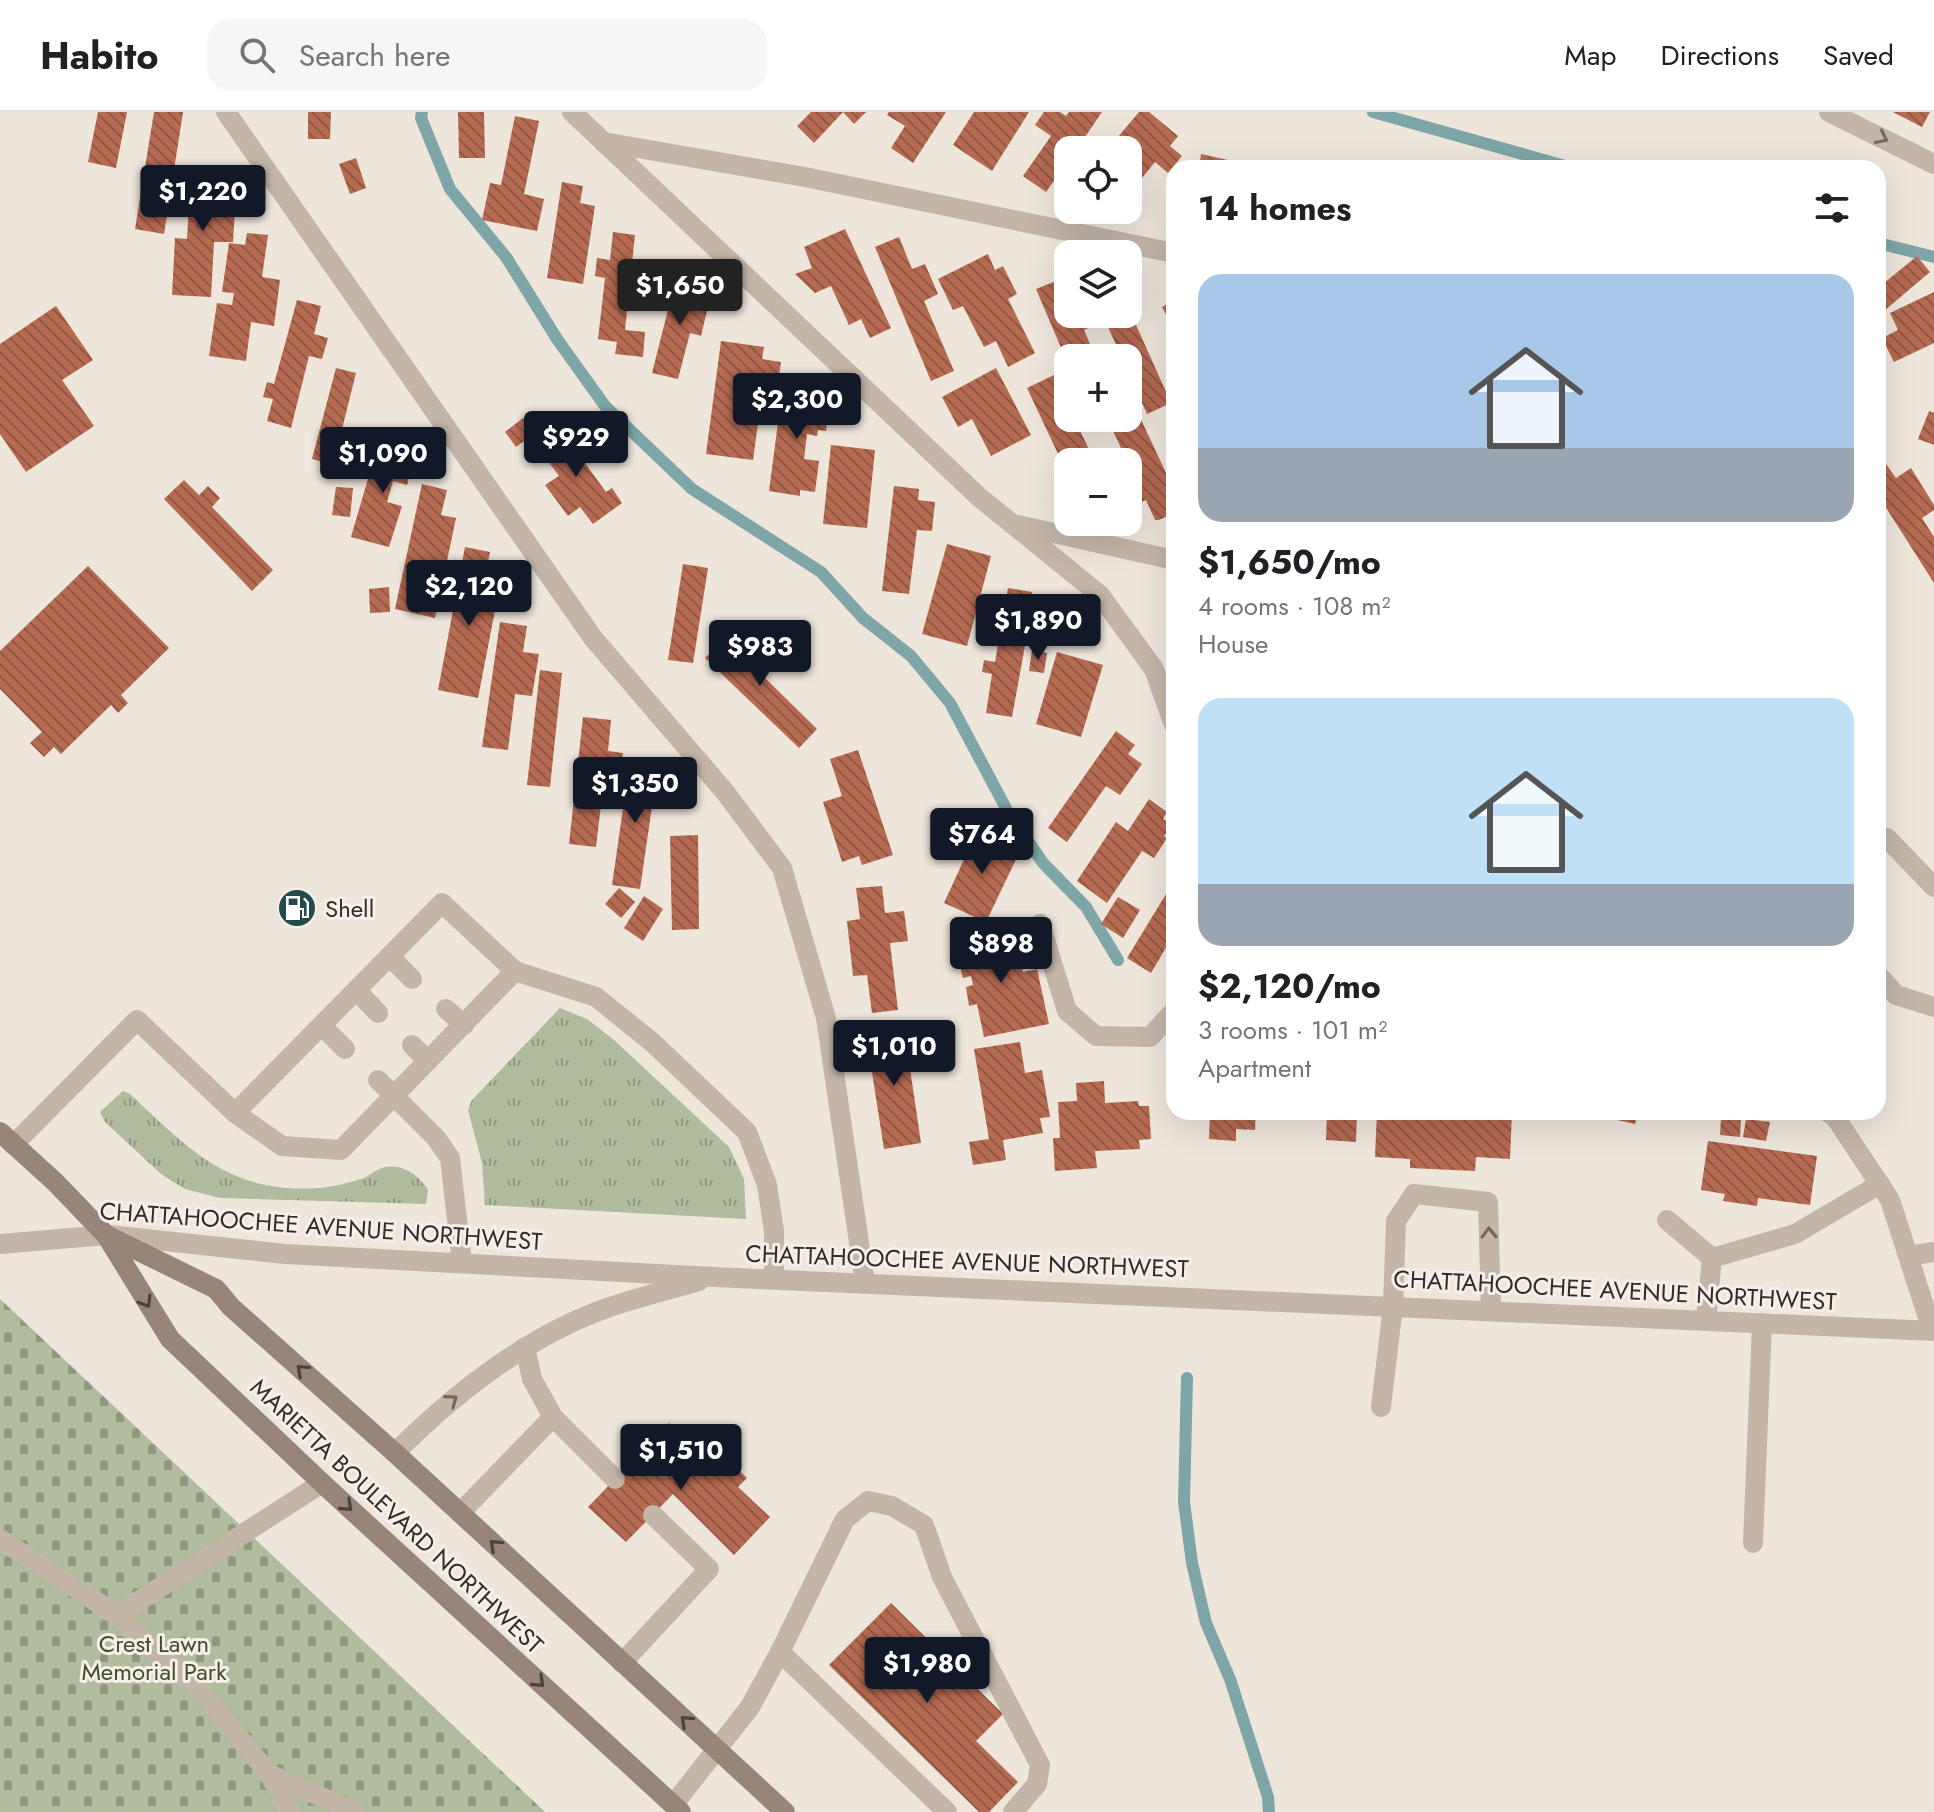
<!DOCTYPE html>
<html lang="en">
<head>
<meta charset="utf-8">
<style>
  :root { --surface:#fff; --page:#f6f6f6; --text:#202124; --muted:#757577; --line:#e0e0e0; --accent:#111827 }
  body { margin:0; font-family:Jost,sans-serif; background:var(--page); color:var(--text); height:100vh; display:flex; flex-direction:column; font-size:30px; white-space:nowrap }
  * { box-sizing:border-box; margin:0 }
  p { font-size:26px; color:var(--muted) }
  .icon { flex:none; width:44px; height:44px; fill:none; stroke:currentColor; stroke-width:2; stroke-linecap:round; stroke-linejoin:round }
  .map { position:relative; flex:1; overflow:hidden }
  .details { position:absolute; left:1166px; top:48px; width:720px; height:960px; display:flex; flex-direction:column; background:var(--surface); border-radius:24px; box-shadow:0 8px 32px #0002 }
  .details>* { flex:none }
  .fabs { position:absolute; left:1054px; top:24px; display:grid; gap:16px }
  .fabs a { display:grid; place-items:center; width:88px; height:88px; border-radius:16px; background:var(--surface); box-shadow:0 8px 32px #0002; font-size:40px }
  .price { position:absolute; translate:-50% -68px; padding:0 18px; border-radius:8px; background:var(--accent); color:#fff; font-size:26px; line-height:52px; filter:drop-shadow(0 2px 4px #0008) }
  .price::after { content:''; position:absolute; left:50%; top:48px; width:24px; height:18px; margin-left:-12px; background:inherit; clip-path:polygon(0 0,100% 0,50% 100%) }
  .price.active { background:#222; color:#fff }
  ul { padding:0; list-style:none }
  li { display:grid; align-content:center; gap:16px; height:424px; padding:0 32px }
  li span { display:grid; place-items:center; height:248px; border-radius:24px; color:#555 }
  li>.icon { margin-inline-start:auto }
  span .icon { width:144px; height:144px; fill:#fffc; stroke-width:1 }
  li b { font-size:34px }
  h2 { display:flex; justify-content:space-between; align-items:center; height:96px; padding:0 32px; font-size:34px }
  header { display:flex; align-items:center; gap:48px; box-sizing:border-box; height:112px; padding:0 40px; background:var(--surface); border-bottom:2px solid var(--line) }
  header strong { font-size:38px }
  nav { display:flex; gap:44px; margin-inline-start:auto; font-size:28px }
  .search { width:560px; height:72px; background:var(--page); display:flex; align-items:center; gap:20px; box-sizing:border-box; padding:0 28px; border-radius:24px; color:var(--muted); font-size:30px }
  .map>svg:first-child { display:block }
</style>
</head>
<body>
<header>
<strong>Habito</strong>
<div class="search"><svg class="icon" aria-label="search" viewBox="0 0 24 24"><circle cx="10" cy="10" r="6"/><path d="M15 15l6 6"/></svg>Search here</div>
<nav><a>Map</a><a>Directions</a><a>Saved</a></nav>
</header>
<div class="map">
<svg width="1934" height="1700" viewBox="0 0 1934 1700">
  <defs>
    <pattern id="grass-tufts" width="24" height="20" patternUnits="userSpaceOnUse" patternTransform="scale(2)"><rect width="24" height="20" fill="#b1bb9d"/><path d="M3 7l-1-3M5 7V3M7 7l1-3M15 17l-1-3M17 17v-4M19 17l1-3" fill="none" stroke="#919880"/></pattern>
    <pattern id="cemetery-stones" width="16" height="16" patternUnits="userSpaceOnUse" patternTransform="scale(2)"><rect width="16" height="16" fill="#b1bb9d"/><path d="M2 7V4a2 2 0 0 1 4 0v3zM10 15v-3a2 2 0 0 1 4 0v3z" fill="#919880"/></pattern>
    <pattern id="building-back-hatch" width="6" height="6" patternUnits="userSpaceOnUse" patternTransform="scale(2)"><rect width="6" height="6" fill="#b56a52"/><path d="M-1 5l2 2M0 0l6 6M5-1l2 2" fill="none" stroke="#945744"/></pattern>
  </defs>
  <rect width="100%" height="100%" fill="#eee5db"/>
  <!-- grass -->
  <g fill="url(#grass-tufts)">
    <polygon points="560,896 587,907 614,928 729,1035 744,1067 746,1107 485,1093 482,1051 468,998 472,988"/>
    <path d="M123,979L130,982C190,1038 229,1082 319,1076C332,1075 348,1071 361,1067C368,1065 375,1058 382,1056C401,1050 419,1063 428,1078L426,1092L220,1086L185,1077L161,1062L105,1010L100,1000Z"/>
  </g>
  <!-- cemetery -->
  <polygon fill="url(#cemetery-stones)" points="0,1187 545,1700 0,1700"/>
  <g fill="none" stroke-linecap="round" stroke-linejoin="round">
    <!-- stream -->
    <g stroke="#7ea5a7" stroke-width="12">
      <polyline points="422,0 421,6 450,77 506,145 557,227 605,294 692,377 821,460 863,506 911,544 950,591 1008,700 1043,751 1086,795 1118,848"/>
      <polyline points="1373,0 1572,56"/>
      <polyline points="1878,131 1934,145"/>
      <polyline points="1187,1266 1184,1390 1192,1451 1206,1511 1230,1567 1268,1685 1269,1700"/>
    </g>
  </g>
  <!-- building -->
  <g fill="url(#building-back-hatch)">
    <polygon points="98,0 127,0 116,56 88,50"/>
    <polygon points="154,0 183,0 164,122 135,117"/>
    <polygon points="308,0 331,0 330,27 308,27"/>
    <polygon points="458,0 484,0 485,46 459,46"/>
    <polygon points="811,0 866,0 854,12 843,0 814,31 797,14"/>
    <polygon points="889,0 946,0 913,51 891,36 905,14 887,3"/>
    <polygon points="974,0 1029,0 992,59 953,33"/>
    <polygon points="1044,0 1060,0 1066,4 1069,0 1102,0 1076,38 1068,38 1068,49 1046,80 1023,64 1051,24 1035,13"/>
    <polygon points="1139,0 1149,0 1178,24 1170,34 1182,44 1168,61 1155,50 1128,83 1128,38 1107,38"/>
    <polygon points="1893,0 1930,0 1922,15"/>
    <polygon points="515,4 539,9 524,82 544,87 537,119 482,108 490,71 501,73"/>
    <polygon points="1201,42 1259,55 1259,56 1199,56"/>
    <polygon points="356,46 366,76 350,82 339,52"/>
    <polygon points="191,55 222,58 221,79 236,80 233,130 214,130 211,185 172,183 175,126 187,127"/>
    <polygon points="562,70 583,74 580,91 595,94 583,172 547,166"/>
    <polygon points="845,117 891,216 870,226 861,207 849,213 831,174 815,181 795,162 812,156 804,135"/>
    <polygon points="613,120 635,123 625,218 645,220 643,245 615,242 617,230 598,227 605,166 595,164 597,146 610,148"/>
    <polygon points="247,121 268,123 262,165 280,168 274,214 251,210 246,249 209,244 217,191 232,193 234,181 222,180 229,131 245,133"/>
    <polygon points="899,125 912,157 925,152 938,182 924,189 954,259 931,269 875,135"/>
    <polygon points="988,142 995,158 1003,154 1017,182 1008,187 1035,241 1008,255 996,229 984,235 963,194 953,198 938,167"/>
    <polygon points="1917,144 1930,160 1878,204 1878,176"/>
    <polygon points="676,166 702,172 698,187 706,190 705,198 707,199 701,224 690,221 678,267 652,261"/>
    <polygon points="1061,167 1068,184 1068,202 1093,202 1098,212 1084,218 1096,246 1068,246 1068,252 1036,177"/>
    <polygon points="1934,180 1934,231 1894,250 1882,226 1898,218 1890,201"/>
    <polygon points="297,188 321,194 314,222 328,226 322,247 309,244 291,316 267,309 273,287 263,285 267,270 274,272"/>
    <polygon points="1174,189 1174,219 1162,195"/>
    <polygon points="56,194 93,248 62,268 94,314 26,360 0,322 0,232"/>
    <polygon points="1128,195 1171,291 1147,302 1128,259 1128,246 1122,246 1102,202 1128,202"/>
    <polygon points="721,229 764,235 762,247 781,250 777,277 763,275 753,348 706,342"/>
    <polygon points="336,256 356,261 333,353 312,347"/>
    <polygon points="996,256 1031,323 991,344 972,307 958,315 942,285"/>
    <polygon points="1054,263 1068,293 1068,306 1074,306 1095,350 1068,350 1068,363 1027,276"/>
    <polygon points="783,273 812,278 812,284 825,286 824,296 829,296 826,319 818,318 817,324 807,322 804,347 819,349 815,380 800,378 800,384 769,379"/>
    <polygon points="1137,299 1174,378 1174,401 1159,408 1155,408 1146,388 1128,396 1128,375 1137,371 1110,312 1128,306"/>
    <polygon points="1929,299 1934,301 1934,333 1918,327"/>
    <polygon points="523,306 534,322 516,335 505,320"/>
    <polygon points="565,315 577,331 580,329 589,342 582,347 606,380 612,376 622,391 593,412 580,395 568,404 545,373 559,364 537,334"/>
    <polygon points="379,329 416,340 407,373 393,369 387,390 402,394 389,435 351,425"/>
    <polygon points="831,333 875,338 867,416 823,412"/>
    <polygon points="1884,349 1896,366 1911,356 1934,393 1934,398 1922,406 1934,425 1934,471 1878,383 1878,353"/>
    <polygon points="184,368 199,383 208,374 220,386 212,395 273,458 252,479 164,387"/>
    <polygon points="422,372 447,378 441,403 456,406 435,506 395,497"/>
    <polygon points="894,374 919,377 918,388 935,390 932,419 917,418 909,482 882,479"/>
    <polygon points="336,375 353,376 350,405 332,403"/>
    <polygon points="947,432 991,444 967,534 922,522"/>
    <polygon points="465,435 490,440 482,480 498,483 478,586 438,578"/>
    <polygon points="683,452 708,456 693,551 668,548"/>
    <polygon points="88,454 169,536 121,583 128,591 118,601 111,593 61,642 54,635 44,645 30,631 42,620 0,577 0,539"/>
    <polygon points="389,475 390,500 370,501 369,477"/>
    <polygon points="1008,476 1032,480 1028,503 1048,507 1043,531 1026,528 1012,605 986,601 992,562 982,560 984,548 995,550"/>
    <polygon points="500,510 527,514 523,540 539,542 532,584 515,582 508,638 482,635"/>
    <polygon points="751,523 770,541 755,556 817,617 799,636 705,546 724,527 736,539"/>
    <polygon points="1032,538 1047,541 1044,561 1029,559"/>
    <polygon points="1057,540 1103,553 1081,625 1036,612"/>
    <polygon points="540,558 562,561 550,675 527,673"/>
    <polygon points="583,605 611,608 608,639 623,641 620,669 604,668 596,735 569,732"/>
    <polygon points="1116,619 1135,633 1128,642 1142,652 1120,683 1106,674 1067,730 1048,716"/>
    <polygon points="858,638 893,743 862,753 859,744 842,750 823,690 842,684 830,647"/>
    <polygon points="630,648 658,653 640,777 612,773"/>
    <polygon points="1149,687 1167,700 1163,707 1172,713 1164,724 1167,726 1154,746 1142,739 1107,791 1077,769 1116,710 1128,719"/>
    <polygon points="978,717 1021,737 986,810 944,791"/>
    <polygon points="698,723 699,817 672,818 670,724"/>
    <polygon points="1174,769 1174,822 1151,861 1127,846"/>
    <polygon points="882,774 885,801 904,799 908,829 890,831 898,898 872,901 867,863 853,864 847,809 860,807 856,776"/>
    <polygon points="619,776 635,790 621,806 605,792"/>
    <polygon points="644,784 663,797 643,829 624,816"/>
    <polygon points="1118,785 1140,798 1123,826 1101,812"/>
    <polygon points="1014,819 1023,860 1037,857 1049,912 984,925 977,892 969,894 966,875 973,873 971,864 963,866 959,851 954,853 950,833"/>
    <polygon points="904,916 921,1031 884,1037 866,922"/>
    <polygon points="1020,930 1025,961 1042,958 1050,1005 1040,1006 1043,1021 1003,1028 1006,1048 973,1053 969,1030 989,1027 974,937"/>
    <polygon points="1104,969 1105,991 1138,989 1139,994 1149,994 1151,1027 1139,1028 1140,1037 1095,1039 1097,1056 1055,1059 1053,1026 1060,1026 1058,990 1077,989 1076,971"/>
    <polygon points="1210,1000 1256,1000 1255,1018 1236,1017 1236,1029 1209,1027"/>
    <polygon points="1327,1000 1357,1000 1356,1030 1326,1028"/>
    <polygon points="1377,1000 1512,1000 1510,1047 1476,1045 1475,1059 1410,1056 1410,1047 1375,1045"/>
    <polygon points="1595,1000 1638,1000 1635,1012 1595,1003"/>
    <polygon points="1721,1006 1741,1008 1740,1025 1720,1023"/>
    <polygon points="1746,1007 1770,1010 1766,1029 1743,1025"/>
    <polygon points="1708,1029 1817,1044 1810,1093 1758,1086 1757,1094 1723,1089 1725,1082 1701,1078"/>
    <polygon points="669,1311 716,1352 724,1344 747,1366 738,1375 770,1405 734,1443 673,1382 626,1430 588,1395"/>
    <polygon points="891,1491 1003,1602 976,1629 1018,1670 989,1700 979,1700 829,1553"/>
  </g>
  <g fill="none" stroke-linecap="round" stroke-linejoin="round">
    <!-- service -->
    <g stroke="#c4b5a9" stroke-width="20">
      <polyline points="1829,0 1934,52"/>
      <polyline points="1878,725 1887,726 1934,775"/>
      <polyline points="390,845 412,867"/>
      <polyline points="515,859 596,885 653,931 747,1020 767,1073 774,1119 774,1167"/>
      <polyline points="1878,863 1896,883 1934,895"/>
      <polyline points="357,879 378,901"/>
      <polyline points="446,897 464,913"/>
      <polyline points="322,914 345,937"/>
      <polyline points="412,933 428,949"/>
      <polyline points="378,968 436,1026 450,1046 462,1151"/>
      <polyline points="13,1033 137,908 235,1001 282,1034 341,1038 515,859 442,791 235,1001"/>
      <polyline points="1667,1108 1712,1146"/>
      <polyline points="1908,1144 1934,1140"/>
      <polyline points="525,1235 532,1267 553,1305"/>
      <polyline points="1381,1295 1393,1194 1396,1109 1414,1082 1488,1090 1491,1199"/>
      <polyline points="460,1401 553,1305 615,1367"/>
      <polyline points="0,1427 117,1503 322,1371"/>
      <polyline points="1753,1431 1762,1211"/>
      <polyline points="117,1503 203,1582 269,1662 290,1700"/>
      <polyline points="780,1540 845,1407 868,1389 892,1394 924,1413 942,1465 1040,1653 1037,1672 1013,1700"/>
      <polyline points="622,1551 709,1457 653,1403"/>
      <polyline points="269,1662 355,1700"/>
      <polyline points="673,1693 750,1595 780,1540 947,1700"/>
    </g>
    <!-- minor -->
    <g stroke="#c4b5a9" stroke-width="20">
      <polyline points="226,0 593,526 725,680 782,756 826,906 865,1171"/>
      <polyline points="572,0 979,385 1100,483 1154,557 1174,613"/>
      <polyline points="603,30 805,65 1174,141"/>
      <polyline points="1018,413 1174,448"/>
      <polyline points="1040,812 1067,899 1096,924 1150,925 1174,899"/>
      <polyline points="1828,1000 1835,1005 1890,1088 1932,1218"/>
      <polyline points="0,1132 106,1123"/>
      <polyline points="1706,1208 1712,1146 1795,1122 1880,1072"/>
    </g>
    <!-- tertiary -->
    <g stroke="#c4b5a9" stroke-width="20">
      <polyline points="109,1123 285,1142 714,1165 1934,1219"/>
      <path d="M395,1341C456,1280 528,1223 610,1195C639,1185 669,1178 699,1169"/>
    </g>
    <!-- secondary -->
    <g stroke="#97857b" stroke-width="20">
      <polyline points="0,1020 55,1070 106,1123 216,1177 231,1195 395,1341 785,1700"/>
      <polyline points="106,1123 170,1227 322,1371 681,1700"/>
    </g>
  </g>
  <!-- one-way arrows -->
  <defs><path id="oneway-chevron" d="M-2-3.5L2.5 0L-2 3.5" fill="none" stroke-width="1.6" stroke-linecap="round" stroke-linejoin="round" transform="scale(2)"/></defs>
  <g stroke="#746962">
    <use href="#oneway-chevron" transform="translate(1882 26) rotate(26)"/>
    <use href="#oneway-chevron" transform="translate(1489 1121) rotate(-91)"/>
    <use href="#oneway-chevron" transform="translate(452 1288) rotate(-36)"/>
  </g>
  <g stroke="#4b423d">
    <use href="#oneway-chevron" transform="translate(146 1190) rotate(59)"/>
    <use href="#oneway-chevron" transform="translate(302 1258) rotate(-138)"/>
    <use href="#oneway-chevron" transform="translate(347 1394) rotate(43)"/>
    <use href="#oneway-chevron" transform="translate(495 1433) rotate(-137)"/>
    <use href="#oneway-chevron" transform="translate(539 1570) rotate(43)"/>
    <use href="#oneway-chevron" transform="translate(686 1609) rotate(-137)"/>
  </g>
  <!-- icons -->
  <defs>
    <symbol id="fuel-disc" viewBox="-11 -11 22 22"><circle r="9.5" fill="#234b4e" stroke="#f6efe7"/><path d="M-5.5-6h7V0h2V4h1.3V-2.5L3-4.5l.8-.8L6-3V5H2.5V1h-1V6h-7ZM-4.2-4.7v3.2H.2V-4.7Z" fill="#fff"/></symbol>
  </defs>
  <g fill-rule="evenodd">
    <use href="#fuel-disc" x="275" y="774" width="44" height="44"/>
  </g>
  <g text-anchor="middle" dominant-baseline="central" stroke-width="6" stroke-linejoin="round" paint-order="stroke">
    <!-- poi labels -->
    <g font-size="24" fill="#322b28" stroke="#f6efe7" text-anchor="start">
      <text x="325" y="796">Shell</text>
    </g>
    <!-- street labels -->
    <g font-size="24" fill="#322b28" stroke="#f6efe7">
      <text transform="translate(321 1114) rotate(4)">CHATTAHOOCHEE AVENUE NORTHWEST</text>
      <text transform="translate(967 1149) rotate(2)">CHATTAHOOCHEE AVENUE NORTHWEST</text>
      <text transform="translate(1615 1178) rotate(3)">CHATTAHOOCHEE AVENUE NORTHWEST</text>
      <text transform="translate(397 1404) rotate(43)">MARIETTA BOULEVARD NORTHWEST</text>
    </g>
    <!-- park labels -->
    <g font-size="24" fill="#424d2f" stroke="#f6efe7">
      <text x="154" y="1531">Crest Lawn<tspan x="154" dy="28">Memorial Park</tspan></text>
    </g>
  </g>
</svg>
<div class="fabs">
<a><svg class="icon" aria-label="locate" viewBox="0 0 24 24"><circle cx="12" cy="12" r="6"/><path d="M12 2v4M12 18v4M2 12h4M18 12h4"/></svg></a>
<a><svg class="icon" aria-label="layers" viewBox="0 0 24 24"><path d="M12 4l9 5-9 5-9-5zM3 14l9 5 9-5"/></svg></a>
<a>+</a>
<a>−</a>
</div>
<b class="price" style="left:203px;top:121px">$1,220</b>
<b class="price active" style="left:680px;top:215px">$1,650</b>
<b class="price" style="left:797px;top:329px">$2,300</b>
<b class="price" style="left:576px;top:367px">$929</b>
<b class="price" style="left:383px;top:383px">$1,090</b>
<b class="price" style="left:469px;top:516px">$2,120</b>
<b class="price" style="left:1038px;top:550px">$1,890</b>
<b class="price" style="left:760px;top:576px">$983</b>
<b class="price" style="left:635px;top:713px">$1,350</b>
<b class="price" style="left:982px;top:764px">$764</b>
<b class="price" style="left:1001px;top:873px">$898</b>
<b class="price" style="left:894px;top:976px">$1,010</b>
<b class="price" style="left:681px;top:1380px">$1,510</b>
<b class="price" style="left:927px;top:1593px">$1,980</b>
<section class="details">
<h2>14 homes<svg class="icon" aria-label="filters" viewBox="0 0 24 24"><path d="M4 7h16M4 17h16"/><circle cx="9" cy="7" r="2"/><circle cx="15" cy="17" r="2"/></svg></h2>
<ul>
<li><span style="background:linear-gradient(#a9c7e8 70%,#9aa5b1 0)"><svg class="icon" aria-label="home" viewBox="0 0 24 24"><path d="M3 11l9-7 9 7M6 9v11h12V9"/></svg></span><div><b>$1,650/mo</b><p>4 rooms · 108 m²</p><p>House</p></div></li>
<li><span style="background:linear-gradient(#bfe0f5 75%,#9aa5b1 0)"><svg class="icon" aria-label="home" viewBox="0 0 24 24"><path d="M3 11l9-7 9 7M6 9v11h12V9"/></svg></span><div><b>$2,120/mo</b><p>3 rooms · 101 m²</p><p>Apartment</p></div></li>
</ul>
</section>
</div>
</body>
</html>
